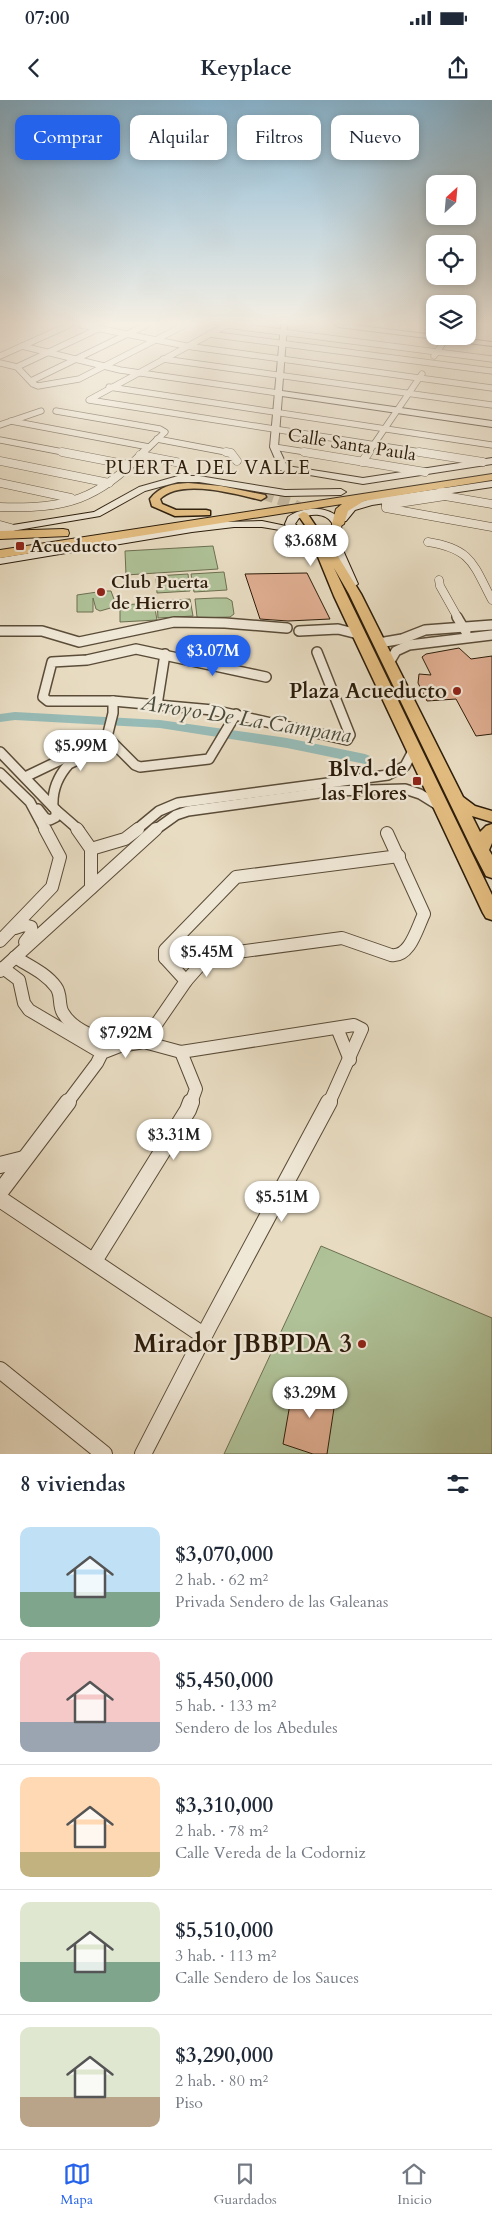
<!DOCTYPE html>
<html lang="es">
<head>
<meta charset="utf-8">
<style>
  :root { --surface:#fff; --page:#f6f6f7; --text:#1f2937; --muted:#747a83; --line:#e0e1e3; --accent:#2563eb }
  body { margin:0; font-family:Cardo,serif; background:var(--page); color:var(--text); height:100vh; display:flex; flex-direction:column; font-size:19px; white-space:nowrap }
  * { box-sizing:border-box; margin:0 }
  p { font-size:16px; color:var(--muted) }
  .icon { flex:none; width:28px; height:28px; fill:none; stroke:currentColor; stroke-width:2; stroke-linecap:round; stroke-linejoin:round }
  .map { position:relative; height:1354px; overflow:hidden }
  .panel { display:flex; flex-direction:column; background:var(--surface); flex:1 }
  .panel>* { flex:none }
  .banner { position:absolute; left:15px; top:15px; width:462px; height:45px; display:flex; gap:10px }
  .needle { width:32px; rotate:26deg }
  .tools { position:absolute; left:426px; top:75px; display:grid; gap:10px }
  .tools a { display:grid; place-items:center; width:50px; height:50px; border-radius:10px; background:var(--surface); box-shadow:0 2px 8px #0003; font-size:25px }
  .price { position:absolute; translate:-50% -42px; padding:0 11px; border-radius:18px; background:#fff; color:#222; font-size:16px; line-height:32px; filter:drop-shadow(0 1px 2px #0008) }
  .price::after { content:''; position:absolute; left:50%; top:30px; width:15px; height:11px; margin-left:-8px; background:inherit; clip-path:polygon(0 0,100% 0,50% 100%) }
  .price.selected { background:var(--accent); color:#fff }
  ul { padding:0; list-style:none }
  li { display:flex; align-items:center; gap:15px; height:125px; padding:0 20px }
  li+li { border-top:1px solid var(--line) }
  li span { display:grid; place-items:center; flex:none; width:140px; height:100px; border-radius:10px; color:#555 }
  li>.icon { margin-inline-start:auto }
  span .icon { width:60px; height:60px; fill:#fffc; stroke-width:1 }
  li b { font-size:21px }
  h2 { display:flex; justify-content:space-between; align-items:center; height:60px; padding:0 20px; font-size:21px }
  .pill { padding:0 18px; border-radius:10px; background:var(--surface); box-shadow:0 2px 8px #0003; font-size:18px; line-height:45px }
  .pill.selected { background:var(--accent); color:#fff }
  .status { display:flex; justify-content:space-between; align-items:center; height:35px; padding:0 25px; background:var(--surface); direction:ltr }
  .status svg { height:14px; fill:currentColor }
  header { display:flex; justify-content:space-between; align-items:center; height:65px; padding:0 20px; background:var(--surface); font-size:22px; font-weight:800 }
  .dock { display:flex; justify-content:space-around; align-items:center; height:70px; border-top:1px solid var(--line); background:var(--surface); font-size:14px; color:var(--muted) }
  .dock a { display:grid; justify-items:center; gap:2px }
  .dock .selected { color:var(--accent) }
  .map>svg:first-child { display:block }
</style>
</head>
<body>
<div class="status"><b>07:00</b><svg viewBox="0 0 49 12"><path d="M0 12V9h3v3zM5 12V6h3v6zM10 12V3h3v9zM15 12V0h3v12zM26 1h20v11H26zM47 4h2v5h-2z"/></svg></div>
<header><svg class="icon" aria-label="back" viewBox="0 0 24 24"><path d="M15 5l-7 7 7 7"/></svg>Keyplace<svg class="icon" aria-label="share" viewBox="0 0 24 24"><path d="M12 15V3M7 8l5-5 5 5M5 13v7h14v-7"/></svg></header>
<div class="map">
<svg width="492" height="1354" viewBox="0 0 492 1354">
  <rect width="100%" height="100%" fill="#e8dcc2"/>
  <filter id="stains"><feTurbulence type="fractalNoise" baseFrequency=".004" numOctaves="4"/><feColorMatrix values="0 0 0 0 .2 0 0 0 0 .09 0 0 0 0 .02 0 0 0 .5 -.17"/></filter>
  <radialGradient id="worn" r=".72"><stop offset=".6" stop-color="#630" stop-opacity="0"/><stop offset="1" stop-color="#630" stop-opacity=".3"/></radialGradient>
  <!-- green -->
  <g fill="#afc298" stroke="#6d6f51">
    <polygon points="213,446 218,469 126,475 125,451"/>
    <polygon points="224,472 227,490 194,492 191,474"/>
    <polygon points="188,474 190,491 157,493 156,476"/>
    <polygon points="104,491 111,491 115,502 114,507 100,511 96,509 93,498 93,512 77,512 77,495"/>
    <polygon points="215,498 227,498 232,501 234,514 230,517 199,518 197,517 195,499"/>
    <polygon points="190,499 193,516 158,518 157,501"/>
    <polygon points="154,503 157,520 120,522 120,505"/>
    <polygon points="321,1146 492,1218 492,1354 224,1354"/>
  </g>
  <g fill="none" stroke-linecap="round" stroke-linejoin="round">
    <!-- river -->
    <polygon fill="#97bbb6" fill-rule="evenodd" points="15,612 160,620 287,638 365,654 370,656 372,659 370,662 365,664 287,648 160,628 15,620 0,622 0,614"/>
  </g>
  <!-- building -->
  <g fill="#e1af93" stroke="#2b1c0a">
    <polygon points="307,473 330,519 288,521 260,519 245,474"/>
    <polygon points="459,548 471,559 492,556 492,634 476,636 456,599 427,601 418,583 419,574 431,575 422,557 426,554"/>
    <polygon points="294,1281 336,1295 327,1354 313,1354 283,1344"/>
  </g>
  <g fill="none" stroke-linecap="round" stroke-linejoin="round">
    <!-- primary-tunnel -->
    <polyline stroke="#c2b69d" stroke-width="11" stroke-dasharray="11 5.5" stroke-linecap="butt" points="263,394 293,404 310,414"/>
    <defs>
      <g id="street-far4">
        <polyline points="81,225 186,246 492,288"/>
        <polyline points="209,234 492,271"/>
        <polyline points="22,246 120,270 278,293"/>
        <polyline points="0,256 69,225"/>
        <polyline points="434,256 448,236"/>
        <polyline points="163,259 492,305"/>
        <polyline points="0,263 17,267 33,284 38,286 79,279 185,225"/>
        <polyline points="17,267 100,228"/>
        <polyline points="31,281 146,225"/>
        <polyline points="109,287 492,345"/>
        <polyline points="56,311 160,329 165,332 143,353"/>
        <polyline points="11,321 149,347"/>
        <polyline points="0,325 41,311"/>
        <polyline points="157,339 231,353"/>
        <polyline points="0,340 68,353"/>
        <polyline points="274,347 312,353"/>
        <polyline points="368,353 422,274"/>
        <polyline points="427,353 89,300 227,225 492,259"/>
      </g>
      <g id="street-far3">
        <polyline points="62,352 129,365"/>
        <polyline points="226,352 231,353 237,361"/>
        <polyline points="304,352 425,372"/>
        <polyline points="419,352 483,362"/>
        <polyline points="140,355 181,363"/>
        <polyline points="0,361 109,383"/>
        <polyline points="362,362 369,352"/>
        <polyline points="0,383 71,398"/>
        <polyline points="445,396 492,404"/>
        <polyline points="386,405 386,408 492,427"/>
        <polyline points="386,405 445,396 441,391"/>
        <path d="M0,407C68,409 96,400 144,352"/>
        <polyline points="0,425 11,428"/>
        <path d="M428,442C472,449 473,464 492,500"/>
        <polyline points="439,480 440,486 458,518"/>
      </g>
      <g id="street-far2">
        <polyline points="457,517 466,532"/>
        <polyline points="0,531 42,531 79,542 174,522 225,523 287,528"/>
        <polyline points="299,531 338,529 358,534"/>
        <polyline points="379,543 402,539 425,530 492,525"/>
        <polyline points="389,563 396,551 409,545 492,535"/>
        <polyline points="266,577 136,549 87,560 52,562 43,597 48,601 113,601 213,610 347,640 350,635 317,552"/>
        <polyline points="113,601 113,613 107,637 135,665 140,667 209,659 236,614"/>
        <polyline points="157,605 165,554"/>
        <polyline points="0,652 56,710 79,730"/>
        <polyline points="0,673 30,702 45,730"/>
        <polyline points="25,677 75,653"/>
        <path d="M53,707C52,690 58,676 69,664L112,643"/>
        <polyline points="38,709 45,718 50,720 56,717 56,710"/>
        <polyline points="136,730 159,711 178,703 388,675 405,666 414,649"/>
        <polyline points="155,730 176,715 188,711 333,691 405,689 420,694 441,707"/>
      </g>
      <g id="street-far1">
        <polyline points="77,729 91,749 91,788"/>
        <polyline points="91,749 125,739 138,729"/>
        <polyline points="15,828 24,825 31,827 32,833 25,842"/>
        <polyline points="0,841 52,787 60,757 45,729"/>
        <path d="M15,857C29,866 46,873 56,887C62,895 58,905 63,913C73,931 102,940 120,946"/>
        <path d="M165,858L208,856L342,838L391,855C410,858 417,828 424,814L387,733"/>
        <polyline points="3,868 19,880 24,903 29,910 102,953"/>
        <polyline points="0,871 156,729"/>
        <polyline points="186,881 165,858 165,850 236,777 399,756"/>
        <polyline points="337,928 350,960"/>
        <polyline points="144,942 186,881 208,856"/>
        <polyline points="181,952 196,989 191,1003"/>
        <polyline points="67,1003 97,963 102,953 120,946 144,942 181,952 354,925 362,929 329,1003"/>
      </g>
      <g id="street">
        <polyline points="0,1065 24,1059"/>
        <polyline points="0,1092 68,1002"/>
        <polyline points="0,1099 203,1235"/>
        <polyline points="94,1161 188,1010 191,1002"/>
        <polyline points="0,1270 104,1354"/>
        <polyline points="143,1354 210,1224 329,1002"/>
      </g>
      <g id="secondary">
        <polygon points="281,225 287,225 282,291 492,321 492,327 282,296 278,347 287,366 363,378 492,358 492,364 363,384 280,370 270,347"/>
        <polygon points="335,225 353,225 492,242 492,246 338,227"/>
        <polygon points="178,376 199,376 285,390 341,389 346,392 341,395 285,396 199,382 178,382 145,391 100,416 0,433 0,427 94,412 139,387"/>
        <path d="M492,381V387L372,405L355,410L346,421H341L342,448L358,484L353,487C344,485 331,452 331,443C330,436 333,430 332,423C325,412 310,414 299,418L295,424L318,443V447L314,448L293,435L280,430L262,427H234L192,432L0,464V458L220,422L262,421L286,426L285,424L288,417C302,407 326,405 339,418L349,406L370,399Z"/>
      </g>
      <g id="primary">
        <path d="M188,383L221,386L265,395L266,397L261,400C235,394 181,378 160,399L162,404L176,410H206L210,411V415L175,416L152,406L150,399C160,386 172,384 188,383Z"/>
        <polygon points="303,412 307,413 315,425 328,453 336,453 361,494 463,697 475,706 492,711 492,722 472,716 480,732 486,726 492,724 492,743 489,750 492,755 492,778 486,776 473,751 349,494 334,468 492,795 492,820 486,818 483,813 334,496 305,425 298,415"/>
      </g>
      <g id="highway">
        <polygon points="492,374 492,380 364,401 348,411 344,424 338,428 332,424 336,409 342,404 0,458 0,450"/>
        <polygon points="63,429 68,430 69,433 68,436 0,439 0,431"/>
      </g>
    </defs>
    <!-- street-far4 casing -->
    <use href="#street-far4" stroke="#5a4c38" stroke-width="7"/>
    <!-- street-far3 casing -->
    <use href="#street-far3" stroke="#5a4c38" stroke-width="9"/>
    <!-- street-far2 casing -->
    <use href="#street-far2" stroke="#5a4c38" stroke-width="12"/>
    <!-- street-far1 casing -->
    <use href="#street-far1" stroke="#5a4c38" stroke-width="14"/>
    <!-- street casing -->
    <use href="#street" stroke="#5a4c38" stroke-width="18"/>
    <!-- secondary casing -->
    <use href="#secondary" stroke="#2b1c0a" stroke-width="2"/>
    <!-- primary casing -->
    <use href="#primary" stroke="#2b1c0a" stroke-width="3"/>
    <!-- highway casing -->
    <use href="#highway" stroke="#2b1c0a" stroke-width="2"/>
    <!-- street-far4 -->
    <use href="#street-far4" stroke="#f0e8d7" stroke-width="5.5"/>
    <!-- street-far3 -->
    <use href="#street-far3" stroke="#f0e8d7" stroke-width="8"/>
    <!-- street-far2 -->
    <use href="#street-far2" stroke="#f0e8d7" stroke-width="9"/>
    <!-- street-far1 -->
    <use href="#street-far1" stroke="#f0e8d7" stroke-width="12"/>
    <!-- street -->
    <use href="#street" stroke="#f0e8d7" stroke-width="16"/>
    <!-- secondary -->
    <use href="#secondary" fill="#f0e8d7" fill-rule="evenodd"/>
    <!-- primary -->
    <use href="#primary" fill="#e4be81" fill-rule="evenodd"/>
    <!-- highway -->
    <use href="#highway" fill="#e4be81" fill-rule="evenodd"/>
  </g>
  <!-- sky -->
  <linearGradient id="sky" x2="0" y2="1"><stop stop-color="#87b7d4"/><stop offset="0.54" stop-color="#f5efe4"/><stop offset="1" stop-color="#f5efe4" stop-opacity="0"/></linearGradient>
  <rect width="492" height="414" fill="url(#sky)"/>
  <!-- markers -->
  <g fill="#8f2418" stroke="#f0e8d7" stroke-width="2">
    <rect x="15" y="441" width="10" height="10" rx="2.5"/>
    <circle cx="101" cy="492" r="5"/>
    <circle cx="457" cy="591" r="5"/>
    <rect x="412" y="676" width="10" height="10" rx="2.5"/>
    <circle cx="362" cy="1244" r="5"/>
  </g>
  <g text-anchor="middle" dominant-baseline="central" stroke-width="4.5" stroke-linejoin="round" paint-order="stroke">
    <!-- far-street labels -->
    <g font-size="18" fill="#2b1c0a" stroke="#f0e8d7">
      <text transform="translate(352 345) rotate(9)">Calle Santa Paula</text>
    </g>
    <!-- far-poi labels -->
    <g font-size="18" font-weight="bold" fill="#2b1c0a" stroke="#f0e8d7" text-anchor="start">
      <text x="30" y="446">Acueducto</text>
      <text x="111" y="482">Club Puerta<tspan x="111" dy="21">de Hierro</tspan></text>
    </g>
    <!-- far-neighbourhood labels -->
    <g font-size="19" letter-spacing="1" fill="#2b1c0a" stroke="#f0e8d7">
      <text x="208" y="368">PUERTA DEL VALLE</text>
    </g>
    <!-- poi labels -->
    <g font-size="21" font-weight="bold" fill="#2b1c0a" stroke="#f0e8d7" text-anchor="end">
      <text x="447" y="591">Plaza Acueducto</text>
      <text x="407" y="669">Blvd. de<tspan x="407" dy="24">las Flores</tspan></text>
    </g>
    <!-- water labels -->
    <g font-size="22" font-style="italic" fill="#4b4c3e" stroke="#f0e8d7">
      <text transform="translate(246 619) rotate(9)">Arroyo De La Campana</text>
    </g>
    <!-- near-poi labels -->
    <g font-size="25" font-weight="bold" fill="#2b1c0a" stroke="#f0e8d7" text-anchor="end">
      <text x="352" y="1244">Mirador JBBPDA 3</text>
    </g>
  </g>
  <rect width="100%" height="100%" filter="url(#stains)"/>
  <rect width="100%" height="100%" fill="url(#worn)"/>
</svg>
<div class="tools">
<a><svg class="needle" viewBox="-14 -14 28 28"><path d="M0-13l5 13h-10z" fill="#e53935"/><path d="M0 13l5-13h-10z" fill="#747a83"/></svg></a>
<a><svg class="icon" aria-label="locate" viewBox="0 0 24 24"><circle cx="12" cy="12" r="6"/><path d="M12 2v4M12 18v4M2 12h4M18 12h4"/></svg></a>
<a><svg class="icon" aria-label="layers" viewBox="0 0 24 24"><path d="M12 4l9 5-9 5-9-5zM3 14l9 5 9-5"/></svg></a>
</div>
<b class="price" style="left:311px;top:467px">$3.68M</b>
<b class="price selected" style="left:213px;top:577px">$3.07M</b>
<b class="price" style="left:81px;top:672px">$5.99M</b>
<b class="price" style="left:207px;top:878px">$5.45M</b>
<b class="price" style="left:126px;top:959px">$7.92M</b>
<b class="price" style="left:174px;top:1061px">$3.31M</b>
<b class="price" style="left:282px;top:1123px">$5.51M</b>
<b class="price" style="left:310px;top:1319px">$3.29M</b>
<div class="banner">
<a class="pill selected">Comprar</a>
<a class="pill">Alquilar</a>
<a class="pill">Filtros</a>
<a class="pill">Nuevo</a>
</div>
</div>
<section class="panel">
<h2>8 viviendas<svg class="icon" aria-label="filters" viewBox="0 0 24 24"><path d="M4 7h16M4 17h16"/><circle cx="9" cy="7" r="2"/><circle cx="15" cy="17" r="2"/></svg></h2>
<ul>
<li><span style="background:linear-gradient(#bfe0f5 65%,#7fa58c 0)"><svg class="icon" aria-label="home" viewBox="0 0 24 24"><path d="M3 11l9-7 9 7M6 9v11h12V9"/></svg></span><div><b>$3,070,000</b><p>2 hab. · 62 m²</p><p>Privada Sendero de las Galeanas</p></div></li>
<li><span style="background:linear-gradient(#f6c9c9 70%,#9aa5b1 0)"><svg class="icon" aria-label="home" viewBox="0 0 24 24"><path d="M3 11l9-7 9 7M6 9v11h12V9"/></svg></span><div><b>$5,450,000</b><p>5 hab. · 133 m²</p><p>Sendero de los Abedules</p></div></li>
<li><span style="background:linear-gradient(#ffd9b3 75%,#c2b280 0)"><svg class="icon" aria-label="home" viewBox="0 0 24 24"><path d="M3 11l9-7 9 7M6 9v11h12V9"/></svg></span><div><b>$3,310,000</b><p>2 hab. · 78 m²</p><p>Calle Vereda de la Codorniz</p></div></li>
<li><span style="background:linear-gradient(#dfe7d0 60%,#7fa58c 0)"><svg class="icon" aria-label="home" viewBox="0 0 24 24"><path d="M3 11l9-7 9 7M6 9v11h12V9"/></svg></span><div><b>$5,510,000</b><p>3 hab. · 113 m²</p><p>Calle Sendero de los Sauces</p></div></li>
<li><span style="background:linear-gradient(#dfe7d0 70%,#b9a48a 0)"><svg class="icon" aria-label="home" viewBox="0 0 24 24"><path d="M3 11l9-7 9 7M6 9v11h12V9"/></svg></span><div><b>$3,290,000</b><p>2 hab. · 80 m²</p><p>Piso</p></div></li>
</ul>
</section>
<nav class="dock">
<a class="selected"><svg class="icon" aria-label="map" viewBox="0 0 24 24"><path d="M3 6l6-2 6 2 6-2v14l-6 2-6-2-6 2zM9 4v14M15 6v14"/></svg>Mapa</a>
<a><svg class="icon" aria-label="saved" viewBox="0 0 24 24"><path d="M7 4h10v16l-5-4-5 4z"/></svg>Guardados</a>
<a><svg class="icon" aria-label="home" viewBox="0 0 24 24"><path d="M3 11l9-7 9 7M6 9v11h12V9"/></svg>Inicio</a>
</nav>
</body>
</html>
